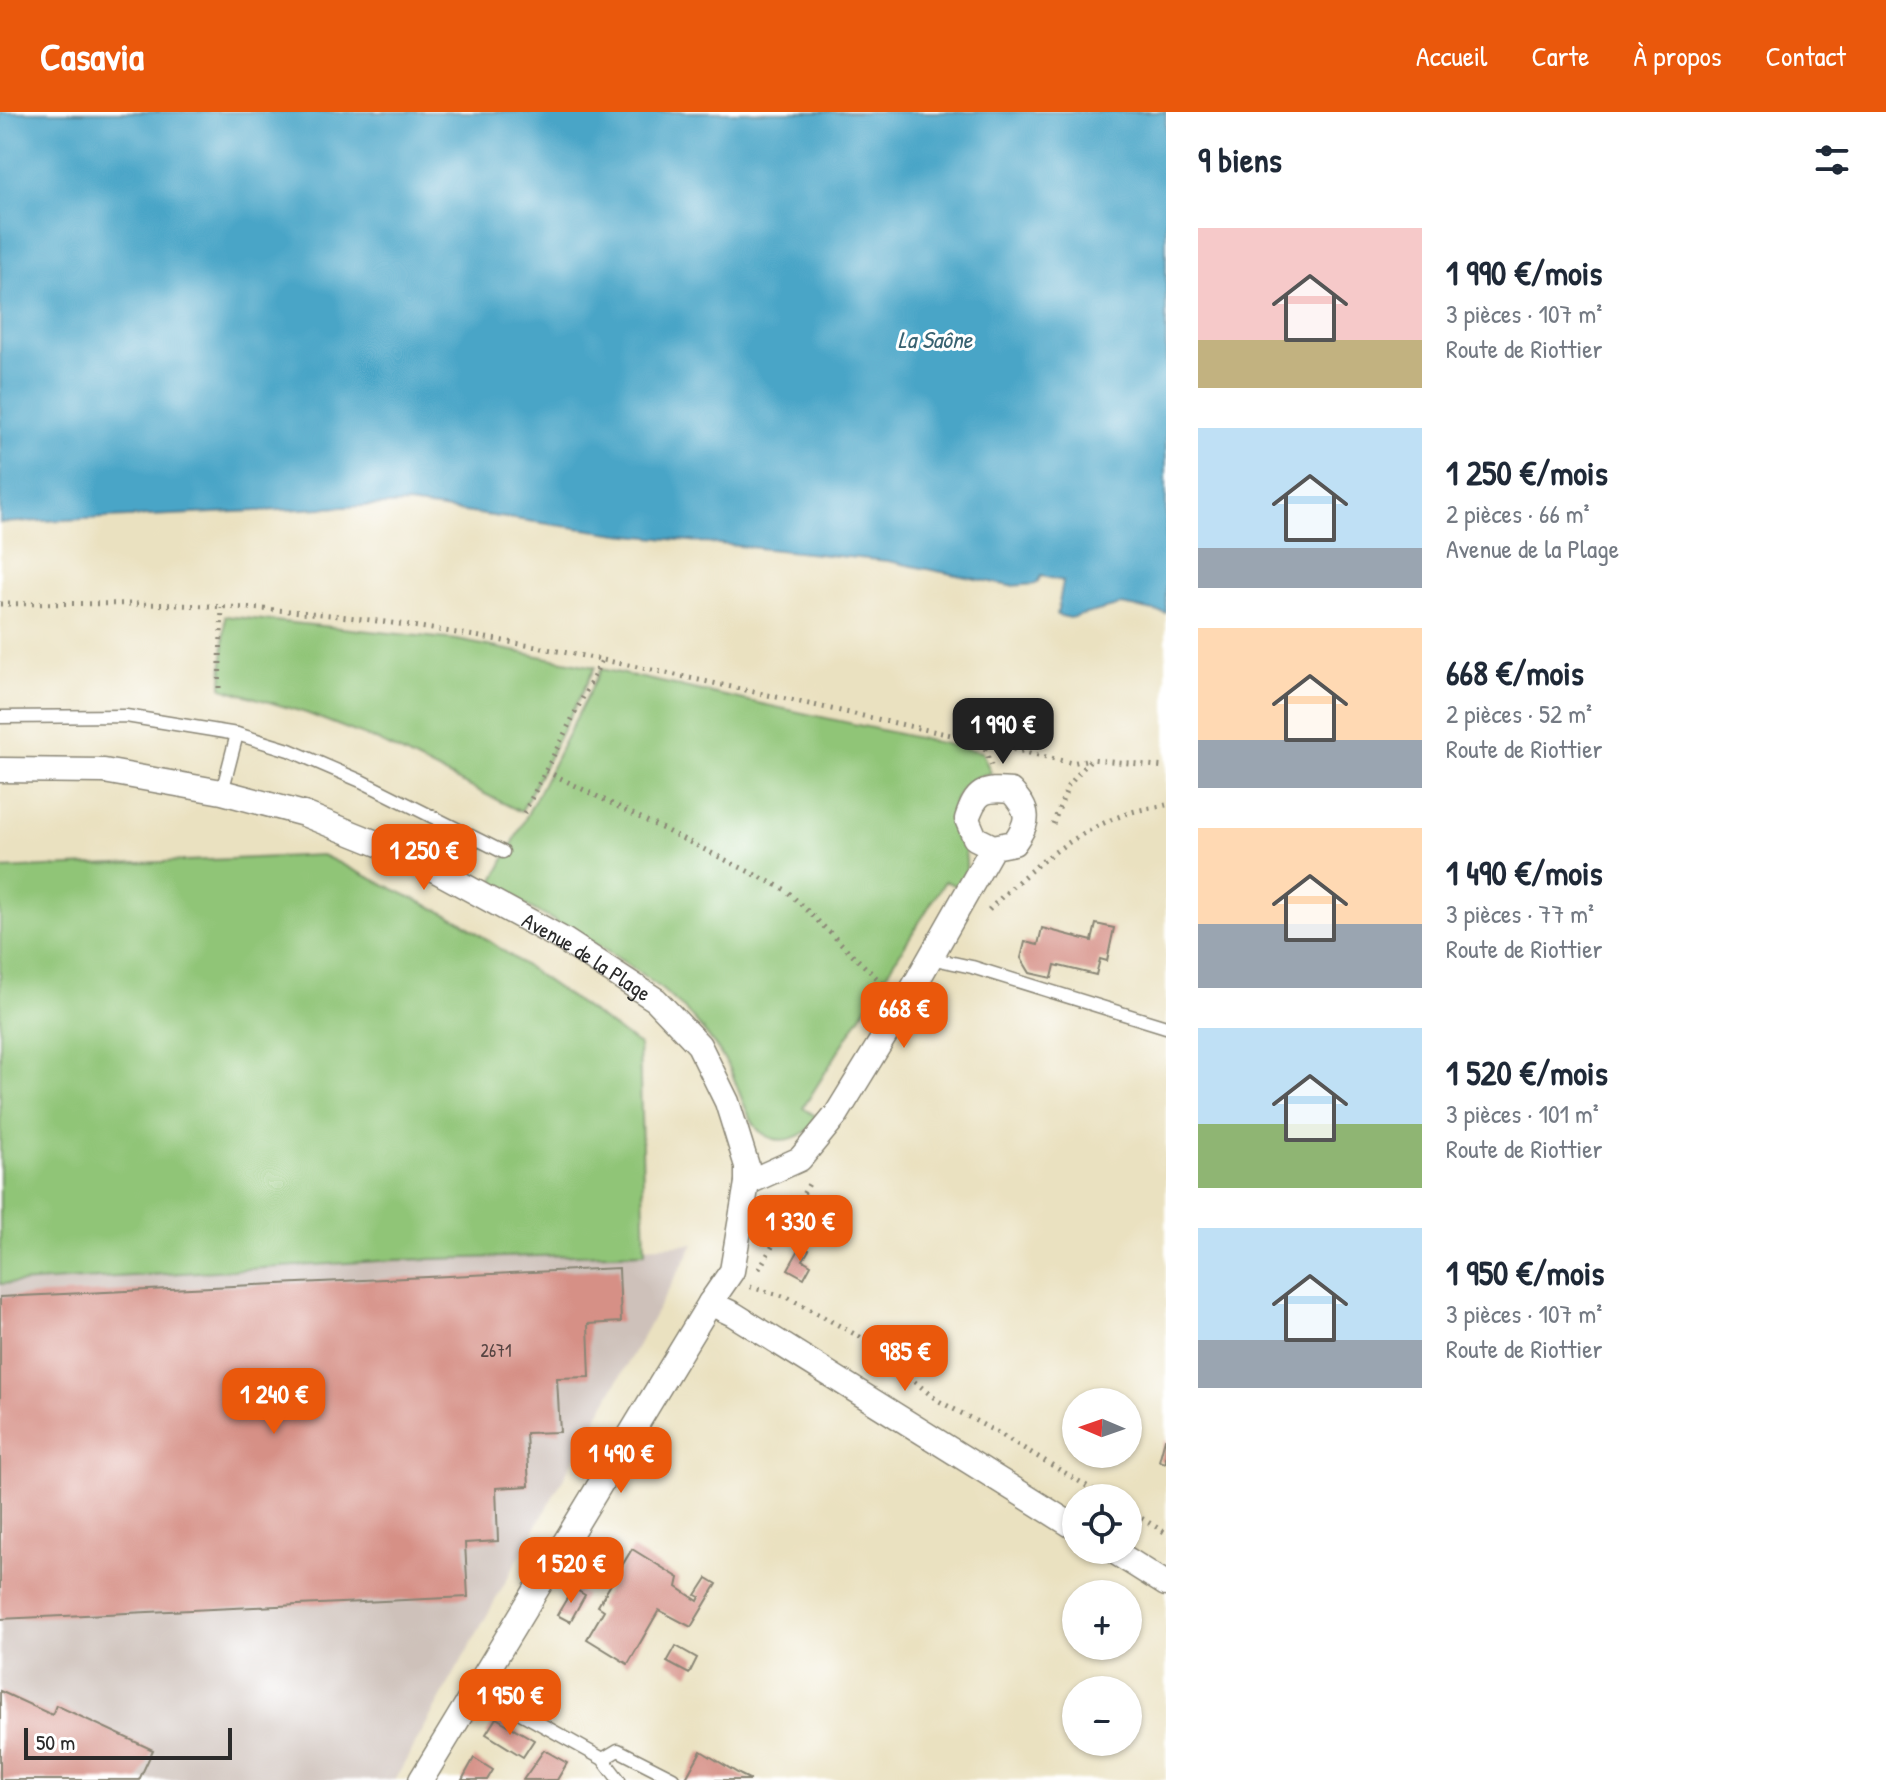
<!DOCTYPE html>
<html lang="fr">
<head>
<meta charset="utf-8">
<style>
  :root { --surface:#fff; --page:#f2f2f3; --text:#1f2937; --muted:#747a83; --accent:#ea580c }
  body { margin:0; font-family:"Patrick Hand",sans-serif; background:var(--page); color:var(--text); height:100vh; display:flex; flex-direction:column; font-size:30px; white-space:nowrap }
  * { box-sizing:border-box; margin:0 }
  p { font-size:26px; color:var(--muted) }
  .icon { flex:none; width:44px; height:44px; fill:none; stroke:currentColor; stroke-width:2; stroke-linecap:round; stroke-linejoin:round }
  .map { position:relative; flex:1; overflow:hidden }
  .panel { display:flex; flex-direction:column; background:var(--surface); width:720px }
  .panel>* { flex:none }
  .needle { width:52px; rotate:272deg }
  .buttons { position:absolute; left:1062px; top:1276px; display:grid; gap:16px }
  .buttons a { display:grid; place-items:center; width:80px; height:80px; border-radius:50%; background:var(--surface); box-shadow:0 2px 6px #0004; font-size:40px }
  .scale { position:absolute; left:24px; bottom:20px; width:208px; box-sizing:border-box; padding-left:8px; border:4px solid #2b2b2b; border-top:0; font-size:22px; line-height:28px; white-space:nowrap; color:#2b2b2b; -webkit-text-stroke:6px #fff; paint-order:stroke }
  .price { position:absolute; translate:-50% -68px; padding:0 18px; border-radius:16px; background:var(--accent); color:#fff; font-size:26px; line-height:52px; filter:drop-shadow(0 2px 4px #0008) }
  .price::after { content:''; position:absolute; left:50%; top:48px; width:24px; height:18px; margin-left:-12px; background:inherit; clip-path:polygon(0 0,100% 0,50% 100%) }
  .price.on { background:#222; color:#fff }
  ul { padding:0; list-style:none }
  li { display:flex; align-items:center; gap:24px; height:200px; padding:0 32px }
  li span { display:grid; place-items:center; flex:none; width:224px; height:160px; border-radius:0px; color:#555 }
  li>.icon { margin-inline-start:auto }
  span .icon { width:96px; height:96px; fill:#fffc; stroke-width:1 }
  li b { font-size:34px }
  h2 { display:flex; justify-content:space-between; align-items:center; height:96px; padding:0 32px; font-size:34px }
  header { display:flex; align-items:center; gap:48px; box-sizing:border-box; height:112px; padding:0 40px; background:var(--accent); color:#fff }
  header strong { font-size:38px }
  nav { display:flex; gap:44px; margin-inline-start:auto; font-size:28px }
  main { display:flex; flex:1; min-height:0 }
  .map>svg:first-child { display:block }
</style>
</head>
<body>
<header>
<strong>Casavia</strong>
<nav><a>Accueil</a><a>Carte</a><a>À propos</a><a>Contact</a></nav>
</header>
<main>
<div class="map">
<svg width="1166" height="1668" viewBox="0 0 1166 1668">
  <rect width="100%" height="100%" fill="#fff"/>
  <filter id="ink" filterUnits="userSpaceOnUse"><feTurbulence type="fractalNoise" baseFrequency=".0125" numOctaves="2"/><feDisplacementMap in="SourceGraphic" scale="16" xChannelSelector="R" yChannelSelector="G"/><feConvolveMatrix kernelMatrix="1 2 1 2 8 2 1 2 1" color-interpolation-filters="sRGB"/></filter>
  <filter id="wash" filterUnits="userSpaceOnUse"><feTurbulence type="fractalNoise" baseFrequency=".006" numOctaves="4" result="noise"/><feDisplacementMap in="SourceGraphic" scale="32" xChannelSelector="R" yChannelSelector="G"/><feGaussianBlur stdDeviation="1.8" result="paint"/><feColorMatrix in="noise" values="0 0 0 0 0 0 0 0 0 0 0 0 0 0 0 0 0 1.4 0 .05"/><feComposite in="paint" operator="in"/></filter>
  <g filter="url(#wash)">
    <rect width="100%" height="100%" fill="#eae1c0"/>
    <!-- industrial -->
    <polygon fill="#cec1ba" points="694,1132 395,1668 0,1668 0,1172"/>
    <!-- green -->
    <g fill="#90c577" stroke="#5e7851" stroke-width="2">
      <polygon points="225,504 457,528 595,555 521,700 376,628 306,601 222,576"/>
      <path d="M601,557L982,640L991,661C980,663 969,667 962,676C950,692 945,723 964,735C967,750 968,762 960,776L945,769L803,996L819,1006C806,1024 782,1036 762,1021C748,1011 738,974 730,957C722,943 712,929 702,917C653,856 559,813 491,774Z"/>
      <polygon points="322,743 459,808 639,933 645,1141 396,1148 0,1172 0,757"/>
    </g>
    <!-- water -->
    <polygon fill="#49a5c7" stroke="#3a6879" stroke-width="2" points="0,0 1166,0 1166,501 1121,493 1070,506 1057,503 1063,469 1041,464 1036,472 1010,474 888,449 619,422 408,392 0,411"/>
    <g id="blocks">
      <!-- building -->
      <g fill="#d69086">
        <polygon points="1096,812 1114,816 1107,849 1100,847 1096,863 1055,853 1052,866 1030,861 1021,846 1025,830 1038,833 1042,816 1092,829"/>
        <polygon points="801,1134 809,1138 803,1148 811,1153 804,1166 788,1157"/>
        <polygon points="619,1156 621,1210 588,1212 590,1265 557,1266 560,1320 526,1321 529,1374 496,1376 498,1429 465,1431 468,1485 0,1507 0,1185"/>
        <polygon points="1165,1327 1166,1327 1166,1351 1159,1349"/>
        <polygon points="632,1437 679,1466 677,1475 698,1489 700,1485 696,1483 707,1466 717,1472 691,1515 659,1498 628,1552 587,1527 604,1498 598,1494"/>
        <polygon points="573,1476 585,1483 570,1510 557,1503"/>
        <polygon points="676,1534 697,1546 689,1562 667,1550"/>
        <polygon points="0,1579 52,1603 56,1593 153,1638 139,1668 0,1668"/>
        <polygon points="496,1606 534,1628 523,1645 486,1622"/>
        <polygon points="544,1638 567,1651 557,1668 523,1668"/>
        <polygon points="701,1639 741,1663 751,1668 685,1668"/>
        <polygon points="474,1646 493,1658 487,1668 462,1668"/>
      </g>
    </g>
  </g>
  <g filter="url(#ink)">
    <use href="#blocks" fill-opacity="0" stroke="#8a8676" stroke-width="2"/>
    <g fill="none" stroke-linecap="round" stroke-linejoin="round">
      <defs>
        <g id="lane">
          <polyline points="0,605 126,604 237,622 289,638 361,669 503,740"/>
          <polyline points="222,680 237,622"/>
          <polyline points="930,846 972,855 1166,915"/>
          <polyline points="476,1576 603,1647 619,1668"/>
          <polyline points="603,1647 618,1638 673,1666"/>
        </g>
        <g id="street">
          <path id="s1" d="M0,658L104,659L222,680L304,702L413,746L564,828L656,888L699,933L727,990L747,1054V1071L732,1159L710,1191L421,1668"/>
          <path d="M747,1071L800,1047L836,1003L904,892L993,735L1014,731C1030,708 1030,700 1011,679C983,676 976,680 967,707L975,726L993,735"/>
          <polyline points="710,1191 733,1202 1076,1416"/>
          <polyline points="1112,1438 1166,1472"/>
        </g>
      </defs>
      <!-- lane casing -->
      <use href="#lane" stroke="#8a8676" stroke-width="15"/>
      <!-- street casing -->
      <use href="#street" stroke="#8a8676" stroke-width="27"/>
      <!-- path -->
      <g stroke="#8a8676" stroke-width="5" stroke-dasharray="2 6" stroke-linecap="butt">
        <path d="M0,492C113,491 227,491 339,504C552,530 760,583 970,627L985,638L992,655"/>
        <polyline points="219,576 222,495"/>
        <polyline points="974,628 1072,651 1090,647"/>
        <polyline points="546,659 786,778 886,875"/>
        <polyline points="524,701 602,548"/>
        <polyline points="1053,712 1068,674 1091,647 1166,655"/>
        <path d="M989,798C1027,758 1075,719 1129,701C1140,697 1154,696 1166,693"/>
        <polyline points="759,1157 809,1072"/>
        <polyline points="750,1175 787,1185 860,1225 937,1288 1000,1322 1107,1386"/>
        <polyline points="1128,1398 1166,1421"/>
      </g>
      <!-- lane -->
      <use href="#lane" stroke="#fff" stroke-width="12"/>
      <!-- street -->
      <use href="#street" stroke="#fff" stroke-width="24"/>
    </g>
  </g>
  <g text-anchor="middle" dominant-baseline="central" stroke-width="6" stroke-linejoin="round" paint-order="stroke">
    <!-- number labels -->
    <g font-size="18" fill="#564442">
      <text x="496" y="1238">2671</text>
    </g>
    <!-- street labels -->
    <g font-size="22" fill="#2b2b2b" stroke="#fff">
      <text stroke="none"><textPath href="#s1" startOffset="626">Avenue de la Plage</textPath></text>
    </g>
    <!-- water labels -->
    <g font-size="24" font-style="italic" fill="#386271" stroke="#fff">
      <text x="935" y="227">La Saône</text>
    </g>
  </g>
</svg>
<div class="buttons">
<a><svg class="needle" viewBox="-14 -14 28 28"><path d="M0-13l5 13h-10z" fill="#e53935"/><path d="M0 13l5-13h-10z" fill="#747a83"/></svg></a>
<a><svg class="icon" aria-label="locate" viewBox="0 0 24 24"><circle cx="12" cy="12" r="6"/><path d="M12 2v4M12 18v4M2 12h4M18 12h4"/></svg></a>
<a>+</a>
<a>−</a>
</div>
<div class="scale">50 m</div>
<b class="price on" style="left:1003px;top:654px">1 990 €</b>
<b class="price" style="left:424px;top:780px">1 250 €</b>
<b class="price" style="left:904px;top:938px">668 €</b>
<b class="price" style="left:800px;top:1151px">1 330 €</b>
<b class="price" style="left:905px;top:1281px">985 €</b>
<b class="price" style="left:274px;top:1324px">1 240 €</b>
<b class="price" style="left:621px;top:1383px">1 490 €</b>
<b class="price" style="left:571px;top:1493px">1 520 €</b>
<b class="price" style="left:510px;top:1625px">1 950 €</b>
</div>
<section class="panel">
<h2>9 biens<svg class="icon" aria-label="filters" viewBox="0 0 24 24"><path d="M4 7h16M4 17h16"/><circle cx="9" cy="7" r="2"/><circle cx="15" cy="17" r="2"/></svg></h2>
<ul>
<li><span style="background:linear-gradient(#f6c9c9 70%,#c2b280 0)"><svg class="icon" aria-label="home" viewBox="0 0 24 24"><path d="M3 11l9-7 9 7M6 9v11h12V9"/></svg></span><div><b>1 990 €/mois</b><p>3 pièces · 107 m²</p><p>Route de Riottier</p></div></li>
<li><span style="background:linear-gradient(#bfe0f5 75%,#9aa5b1 0)"><svg class="icon" aria-label="home" viewBox="0 0 24 24"><path d="M3 11l9-7 9 7M6 9v11h12V9"/></svg></span><div><b>1 250 €/mois</b><p>2 pièces · 66 m²</p><p>Avenue de la Plage</p></div></li>
<li><span style="background:linear-gradient(#ffd9b3 70%,#9aa5b1 0)"><svg class="icon" aria-label="home" viewBox="0 0 24 24"><path d="M3 11l9-7 9 7M6 9v11h12V9"/></svg></span><div><b>668 €/mois</b><p>2 pièces · 52 m²</p><p>Route de Riottier</p></div></li>
<li><span style="background:linear-gradient(#ffd9b3 60%,#9aa5b1 0)"><svg class="icon" aria-label="home" viewBox="0 0 24 24"><path d="M3 11l9-7 9 7M6 9v11h12V9"/></svg></span><div><b>1 490 €/mois</b><p>3 pièces · 77 m²</p><p>Route de Riottier</p></div></li>
<li><span style="background:linear-gradient(#bfe0f5 60%,#8fb573 0)"><svg class="icon" aria-label="home" viewBox="0 0 24 24"><path d="M3 11l9-7 9 7M6 9v11h12V9"/></svg></span><div><b>1 520 €/mois</b><p>3 pièces · 101 m²</p><p>Route de Riottier</p></div></li>
<li><span style="background:linear-gradient(#bfe0f5 70%,#9aa5b1 0)"><svg class="icon" aria-label="home" viewBox="0 0 24 24"><path d="M3 11l9-7 9 7M6 9v11h12V9"/></svg></span><div><b>1 950 €/mois</b><p>3 pièces · 107 m²</p><p>Route de Riottier</p></div></li>
</ul>
</section>
</main>
</body>
</html>
